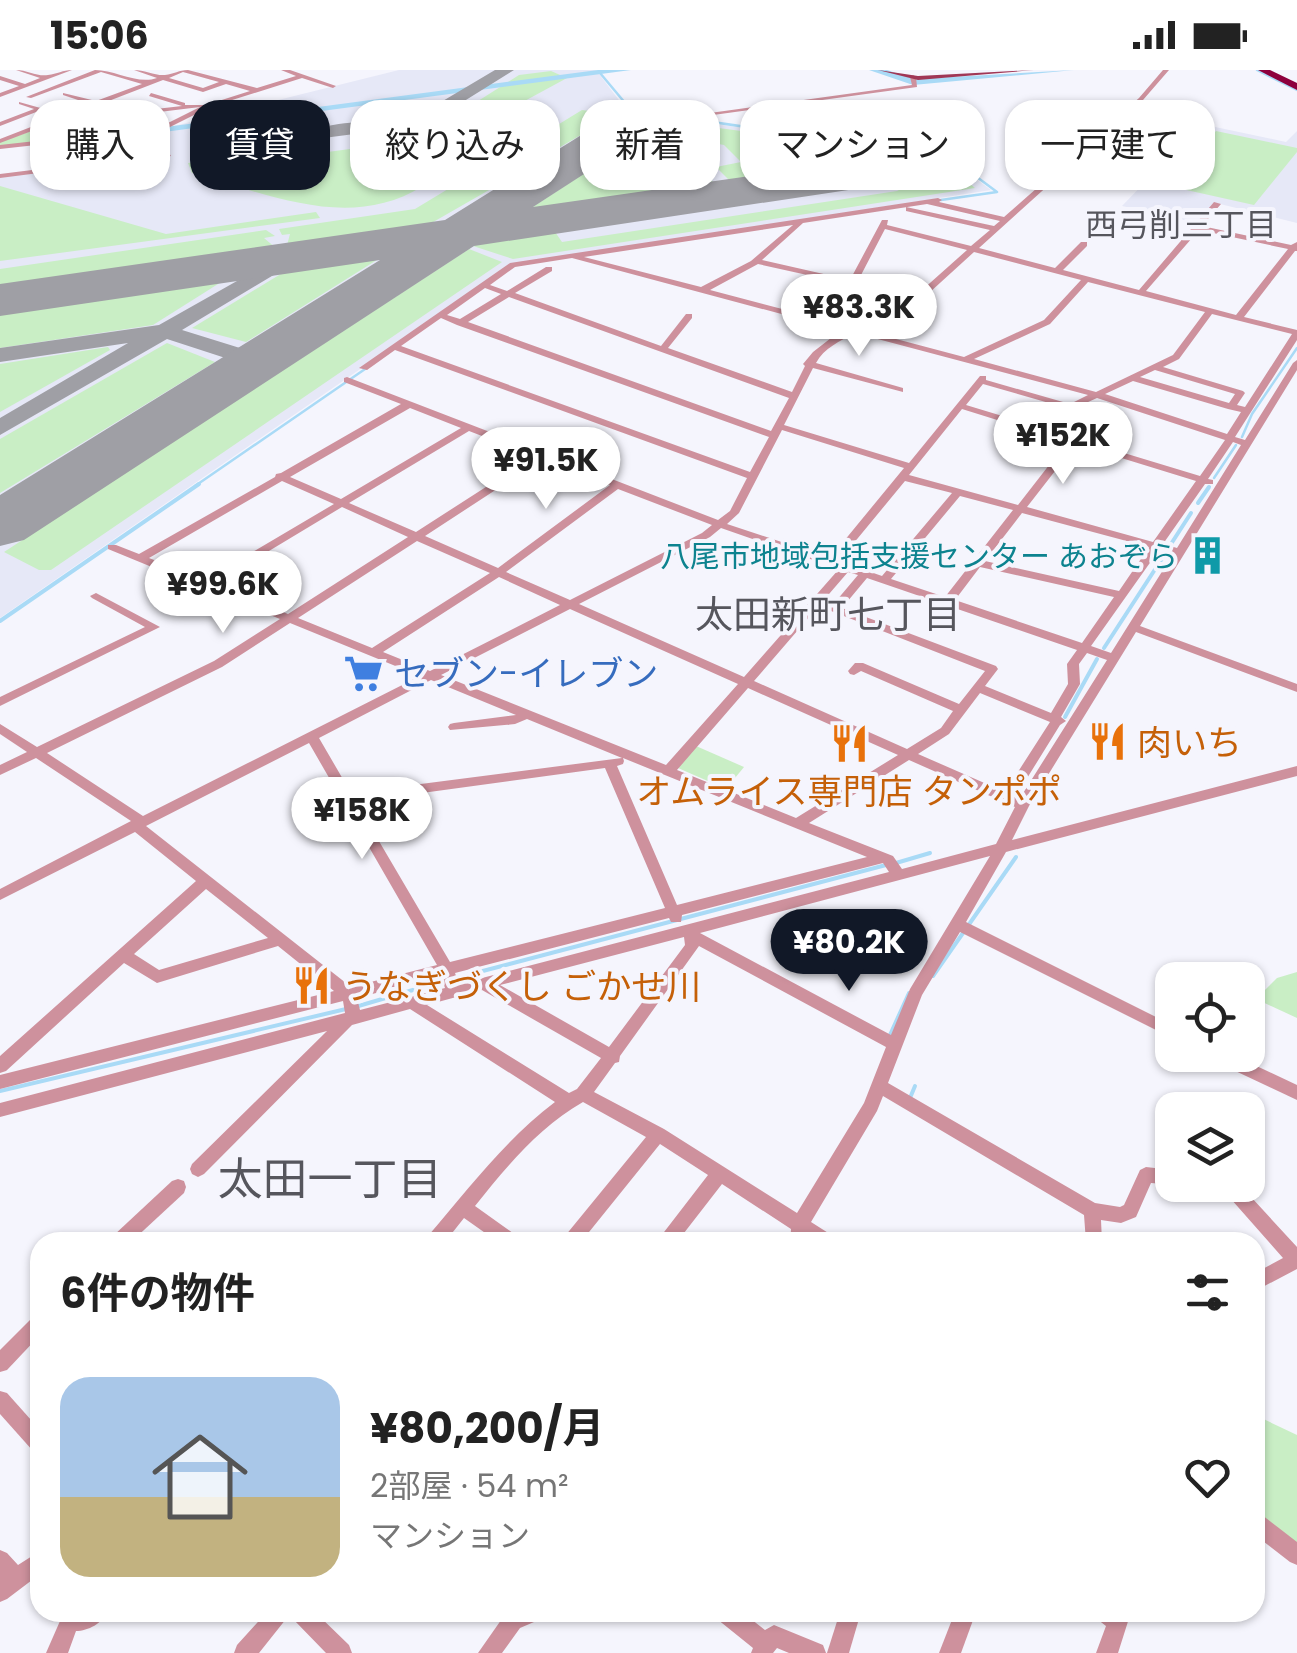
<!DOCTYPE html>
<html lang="ja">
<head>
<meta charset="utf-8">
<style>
  :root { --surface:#fff; --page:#f2f2f2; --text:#222; --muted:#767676; --line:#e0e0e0; --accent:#111827 }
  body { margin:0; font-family:Poppins,"Noto Sans JP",sans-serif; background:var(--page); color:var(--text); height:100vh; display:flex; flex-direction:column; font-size:38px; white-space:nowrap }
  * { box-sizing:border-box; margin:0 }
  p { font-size:32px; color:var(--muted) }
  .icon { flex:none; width:55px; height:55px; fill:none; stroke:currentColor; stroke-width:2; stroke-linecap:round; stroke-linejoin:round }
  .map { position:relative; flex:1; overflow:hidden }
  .panel { position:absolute; left:30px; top:1162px; width:1235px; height:390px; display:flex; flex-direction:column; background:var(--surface); border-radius:30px; box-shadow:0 2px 8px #0004 }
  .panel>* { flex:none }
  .banner { position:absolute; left:30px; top:30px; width:1238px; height:90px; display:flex; gap:20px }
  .controls { position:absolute; left:1155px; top:892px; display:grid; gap:20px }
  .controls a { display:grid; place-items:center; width:110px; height:110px; border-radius:20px; background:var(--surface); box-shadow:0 2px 8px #0004; font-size:50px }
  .price { position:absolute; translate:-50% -85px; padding:0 22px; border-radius:35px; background:#fff; color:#222; font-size:32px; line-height:65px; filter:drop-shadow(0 2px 5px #0008) }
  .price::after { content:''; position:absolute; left:50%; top:60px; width:30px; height:22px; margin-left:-15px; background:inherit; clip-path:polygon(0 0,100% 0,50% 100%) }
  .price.on { background:var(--accent); color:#fff }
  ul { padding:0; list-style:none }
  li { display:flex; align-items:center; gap:30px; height:250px; padding:0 30px }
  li+li { border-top:2px solid var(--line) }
  li span { display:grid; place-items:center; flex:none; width:280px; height:200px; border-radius:30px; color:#555 }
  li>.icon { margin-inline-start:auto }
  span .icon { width:120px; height:120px; fill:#fffc; stroke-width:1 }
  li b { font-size:42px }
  h2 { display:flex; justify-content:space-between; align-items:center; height:120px; padding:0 30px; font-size:42px }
  .chip { padding:0 35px; border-radius:30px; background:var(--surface); box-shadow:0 2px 8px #0004; font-size:35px; line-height:90px }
  .chip.on { background:var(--accent); color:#fff }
  .status { display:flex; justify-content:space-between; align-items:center; height:70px; padding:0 50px; background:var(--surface); direction:ltr }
  .status svg { height:28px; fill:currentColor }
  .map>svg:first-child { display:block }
</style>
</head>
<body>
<div class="status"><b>15:06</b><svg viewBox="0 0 49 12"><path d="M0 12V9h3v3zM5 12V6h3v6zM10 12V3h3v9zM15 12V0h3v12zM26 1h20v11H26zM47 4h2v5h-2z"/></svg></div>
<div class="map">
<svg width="1297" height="1583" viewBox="0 0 1297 1583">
  <rect width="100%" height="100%" fill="#f5f5fd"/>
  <!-- built -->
  <g fill="#e6e8f7">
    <polygon points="399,0 596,0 628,42 852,73 917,65 991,120 512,194 0,548 0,107 169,85 162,62 170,57"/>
    <polygon points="1201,54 1286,72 1297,61 1297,153 1220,134 1198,153 1122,136"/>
  </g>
  <!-- green -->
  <g fill="#c9eec5">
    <polygon points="551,1 567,8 499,45 467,38 519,5"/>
    <polygon points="816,31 853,53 843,56 864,68 794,62 759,39"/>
    <polygon points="582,40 848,75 855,96 732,113 716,97 741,92 724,75 681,67 649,89 678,102 700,99 717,116 522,144 655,57 610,48 543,87 515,81"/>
    <polygon points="114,46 121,61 0,76 0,72 37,59 50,62 90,49"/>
    <polygon points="1216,61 1297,78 1297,82 1254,135 1164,115"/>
    <path d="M400,67L459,79L403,110L423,116C352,160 277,127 204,107L219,103L217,93L197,96L198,103H192L188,93L225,89L226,96L235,95L237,103L261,100V91L372,76L385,68Z"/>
    <polygon points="915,67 975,118 513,189 473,176 495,168 553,159 562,172 897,121 910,114 912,106 925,103 906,88 893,90 861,83 856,75"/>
    <polygon points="501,87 531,96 428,155 286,179 290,164 282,165 279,159 415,139"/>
    <polygon points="0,116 166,164 316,142 320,148 0,191"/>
    <polygon points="266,160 275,166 264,168 277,179 0,220 0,199"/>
    <polygon points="469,179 502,192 51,500 39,500 4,482"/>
    <polygon points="377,186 380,188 246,272 192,258 289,199"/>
    <polygon points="226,209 153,255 0,278 0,241"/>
    <polygon points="167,273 215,292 0,423 0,369"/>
    <polygon points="108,277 110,280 0,342 0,294"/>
    <polygon points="696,676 744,697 726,719 678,698"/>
    <polygon points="1297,902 1297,948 1256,929 1277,908"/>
    <polygon points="1255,1345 1297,1365 1297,1485 1255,1452"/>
  </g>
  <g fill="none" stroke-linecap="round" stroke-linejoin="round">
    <!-- stream-far1 -->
    <g stroke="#a9daf6" stroke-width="2.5">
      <polyline points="1257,0 1297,20"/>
      <polyline points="600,3 631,40 848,72 919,64 997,122 941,130"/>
      <polyline points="1242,367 1252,344 1297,278"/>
      <polyline points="1214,408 1236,375"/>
      <polyline points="195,416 368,297"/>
    </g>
    <!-- stream -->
    <g stroke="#a9daf6" stroke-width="4">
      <polyline points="1198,433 1209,417"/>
      <polyline points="1171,474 1191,443"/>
      <polyline points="0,551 199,414"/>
      <polyline points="1104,578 1165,484"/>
      <polyline points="1065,647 1097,589"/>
      <polyline points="896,793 930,783"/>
      <polyline points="933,906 1016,787"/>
      <polyline points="456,908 886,795"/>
      <polyline points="355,937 447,910"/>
      <polyline points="890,965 909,923"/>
      <polyline points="0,1021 346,939"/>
      <polyline points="910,1028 915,1016"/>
    </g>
    <!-- river -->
    <g fill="#a9daf6" fill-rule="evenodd">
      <polygon points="598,0 631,0 134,66 128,62"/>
      <polygon points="869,0 887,0 914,9 1074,0 913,15"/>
    </g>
    <!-- taxiway -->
    <g fill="#9f9fa5" fill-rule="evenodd">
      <path d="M495,0H514L421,58L552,88L561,103L558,107H546L539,96L385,60L316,69L304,75L295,70C312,51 379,49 404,54Z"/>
      <polygon points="290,181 297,183 297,191 182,260 266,286 269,291 266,296 250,296 167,269 0,365 0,348 128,273 0,292 0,278 159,255"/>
    </g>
    <!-- runway -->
    <polygon fill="#9f9fa5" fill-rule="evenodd" points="599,60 615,64 622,74 615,84 533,137 855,91 872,95 879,105 872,115 855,119 474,176 24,470 0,476 0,425 380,190 0,246 0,214 445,150 583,64"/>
    <!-- minor -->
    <g fill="#ce919d" fill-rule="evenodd">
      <path d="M16,0C27,0 38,7 48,5C57,4 63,0 72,0L0,27V23L19,16L0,10V6L25,14L40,8Z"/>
      <path d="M95,0C115,0 138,15 157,8L134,0C144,0 156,6 165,5C174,4 179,0 188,0L257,18L296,6L281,0H290L336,16L333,18L302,8L210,37L162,61L0,79V75L160,57L200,37L86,51L69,47L0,73V69L90,34L63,25V23L96,31L142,14L101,2L31,28L26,27ZM183,2L219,12L203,18L169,8ZM163,10L203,22L226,14L250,21L206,35H185V33L151,23L149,26L182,36L86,47L75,44Z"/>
      <path d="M1163,0H1169L1143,30L979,178L1055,198L1081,172H1087V176L1063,200L1139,220L1214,132L1221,134L1202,156L1291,175L1297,172V181H1295L1244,247L1297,260V270L1235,367L1245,370L1293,293L1297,290V300L1140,556L1297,614V622L1136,562L1029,736L1012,770L1297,696V706L1006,782L966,852L1172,955V968L960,862L922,925L888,1013L1095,1133L1120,1137L1124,1135L1140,1100L1146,1097L1172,1100L1174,1115L1151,1113L1136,1147L1121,1153L1101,1150L1102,1172H1086L1084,1145L883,1026L877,1041L811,1152L833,1166L835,1172H813L807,1169L806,1172H790L791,1159L722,1114L677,1172H659L661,1166L708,1105L660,1074L581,1172H563L565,1166L646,1067L583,1032C539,1057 506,1097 475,1136L517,1166L519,1172H498L464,1148L445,1172H426L428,1166C468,1119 506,1069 555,1032L410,939L352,955L204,1104L198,1107L192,1104L190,1099L192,1094L327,961L0,1047V1033L345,943L343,931L0,1019V1005L334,921L278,876L157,913L124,893L6,1001L0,1003V986L196,811L135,762L0,830V819L131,751L36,688L0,705V695L27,682L0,664V654L37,677L214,591L280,549L206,519L199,518L198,516L108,479V475H116L139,484L275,407L276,404L281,403L401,334L344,312V308L347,307L718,450L730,441L747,408L395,280L367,300L359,298L510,193L938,128L942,130L939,132L1004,147L1139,28ZM927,134L1000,151L994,156L906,137V141L990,160L971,176L887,155L888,150H882L850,210L762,190L803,153ZM793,155L751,191L701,217L584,187ZM885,159L967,180L912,229L853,257L836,253ZM1199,160L1288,179L1236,245L1146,221ZM974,182L1081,210L1044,250L964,287L862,260L918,233ZM572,188L826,256L824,263H830L833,258L846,261L831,268L813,282L803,294L805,296L792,322L668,278L692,248V244H686L661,276L515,223L552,201V197H546L507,221L490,215L515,197ZM758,194L848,214L828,251L710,220ZM1088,212L1205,242L1173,285L1096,322L974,289L1050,254ZM485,218L501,224L460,249L447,245ZM509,227L789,328L771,361L468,252ZM1212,244L1292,264L1245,337L1237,335L1245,323L1243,321L1163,297L1179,289ZM441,248L457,255L769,367L750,402L401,276ZM855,263L1088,325L1070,334L986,310V306H980L909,393L784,355L813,298L903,322V318L816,293C824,278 840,271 855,263ZM1155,300L1235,324L1229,333L1140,307ZM1133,311L1228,339L1241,342L1227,364L1105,324ZM983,314L1063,337V341L1066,342L1097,328L1225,370L1200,406L966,335ZM410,338L461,358L341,429L290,407ZM962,339L1067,372L1018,435L909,405ZM782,360L904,398L830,488L727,454L739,443ZM469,361L534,386L416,462L349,433ZM1233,372L1241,375L1177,478L1163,474L1205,414H1213V410L1208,409ZM1076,374L1196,411L1153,472L1027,437ZM543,389L610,415L498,498L425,466ZM282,411L334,434L205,510L149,488ZM905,411L952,423L882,506L839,491ZM618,419L712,455L702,463L570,530L506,502ZM960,426L1013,440L945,527L891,509ZM342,437L408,467L288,544L214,514ZM1022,443L1149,477L1119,521L985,491ZM721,458L839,499L744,607L579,534L710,467ZM417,471L490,503L372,578L298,548ZM1159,480L1173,484L1111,583L1091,576ZM980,497L1114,527L1082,573L955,530ZM848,502L858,505L831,537V541L985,601L959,634L863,593H855L848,601L850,604L854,605L861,601L953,641L941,658L907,679L754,611ZM499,507L560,535L430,601L383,582ZM867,508L1077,580L1067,594L1068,614L1051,643L985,616L998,599L996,596L842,538ZM570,539L738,614L666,695L441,605ZM290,553L420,606L143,746L47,683L222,597ZM1087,583L1107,590L1020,728L1016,726L1060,655L1066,651L1061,647L1080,614L1079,594ZM431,610L516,645L454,653L450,654L448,657L450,660L515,654L527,649L622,688L351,723L319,668ZM748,618L898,685L796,748L677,700ZM980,623L1050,652L1005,722L918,684L949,664ZM309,673L437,895L351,917L146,756ZM623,688L867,787L677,835L617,696L623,694L624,691ZM909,690L1015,737L996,774L902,799L893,786L809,753ZM605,698L665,838L450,892L356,732ZM990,786L910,919L891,965L700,863ZM883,793L889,802L459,914L455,903L669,848L671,852H681L682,845ZM206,819L268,868L159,900L134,884ZM684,867L685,875L609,977L500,915ZM699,876L886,977L864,1033L797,1143L664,1059L594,1022L615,993L619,992L620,986ZM441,906L445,918L360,940L357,928ZM482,920L601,988L577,1019L569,1023L427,935Z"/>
      <polygon points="913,5 916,7 917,17 684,49 681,47 912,15 910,7"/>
      <polygon points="19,32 44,39 0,56 0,52 34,39 19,34"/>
      <polygon points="169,83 171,86 0,108 0,104"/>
      <polygon points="96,523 160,557 0,636 0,627 145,557 92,528 90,526"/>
      <polygon points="1210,985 1233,985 1297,1015 1297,1030 1212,990"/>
      <polygon points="178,1109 184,1111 186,1117 184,1123 131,1172 111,1172 113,1166 172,1111"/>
      <polygon points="1221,1115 1240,1115 1297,1177 1297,1199 1255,1221 1255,1203 1283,1188 1223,1120"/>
      <polygon points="40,1243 40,1265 7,1300 0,1302 0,1280 34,1246"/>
      <polygon points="0,1321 7,1323 40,1360 40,1384 33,1381 0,1344"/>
      <polygon points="1255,1442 1262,1445 1297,1472 1297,1495 1290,1492 1255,1465"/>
      <polygon points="0,1480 7,1483 18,1495 40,1481 40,1504 7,1529 0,1532"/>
      <path d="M58,1542H107C103,1553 88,1561 76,1561L68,1583H46L60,1551Z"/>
      <polygon points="267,1542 315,1542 349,1575 352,1583 326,1583 293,1549 290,1544 259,1583 234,1583 237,1575"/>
      <polygon points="544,1542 541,1549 520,1558 502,1583 478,1583 506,1543"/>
      <polygon points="714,1542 742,1542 765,1560 774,1555 823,1575 826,1583 789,1583 777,1578 773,1583 751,1583 753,1578 717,1549"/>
      <polygon points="840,1542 861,1542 849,1583 827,1583"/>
      <polygon points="955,1542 976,1542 961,1583 939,1583"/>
      <polygon points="1094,1542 1131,1542 1118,1583 1096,1583 1106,1556 1097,1549"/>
    </g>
    <!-- major -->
    <polygon fill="#a03756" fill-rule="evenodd" points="878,0 918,6 1034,0 918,10"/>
    <!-- highway -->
    <polygon fill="#8d003d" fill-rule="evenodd" points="1258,0 1270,0 1297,13 1297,20"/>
  </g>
  <!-- icons -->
  <defs>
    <symbol id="building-bare" viewBox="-9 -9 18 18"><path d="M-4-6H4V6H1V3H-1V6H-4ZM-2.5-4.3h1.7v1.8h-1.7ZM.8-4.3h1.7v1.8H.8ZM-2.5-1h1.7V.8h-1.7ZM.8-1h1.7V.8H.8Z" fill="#0f9aa8" stroke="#f5f5fd" stroke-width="2.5" paint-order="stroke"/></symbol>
    <symbol id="supermarket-bare" viewBox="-9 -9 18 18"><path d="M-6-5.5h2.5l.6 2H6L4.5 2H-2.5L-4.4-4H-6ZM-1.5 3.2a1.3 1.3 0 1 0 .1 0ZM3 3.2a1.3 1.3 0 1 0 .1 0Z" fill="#3f7fe0" stroke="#f5f5fd" stroke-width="2.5" paint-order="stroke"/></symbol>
    <symbol id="restaurant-bare" viewBox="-9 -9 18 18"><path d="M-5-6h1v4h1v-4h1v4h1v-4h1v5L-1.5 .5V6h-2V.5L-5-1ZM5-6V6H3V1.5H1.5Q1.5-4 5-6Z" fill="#e8710a" stroke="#f5f5fd" stroke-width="2.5" paint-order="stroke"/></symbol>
  </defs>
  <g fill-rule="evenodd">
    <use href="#building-bare" x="1180" y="458" width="55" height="55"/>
    <use href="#supermarket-bare" x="336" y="576" width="55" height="55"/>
    <use href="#restaurant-bare" x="1080" y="644" width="55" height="55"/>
    <use href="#restaurant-bare" x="822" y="646" width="55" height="55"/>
    <use href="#restaurant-bare" x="284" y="888" width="55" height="55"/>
  </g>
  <g text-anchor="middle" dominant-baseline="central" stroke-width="8" stroke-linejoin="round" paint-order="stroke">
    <!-- far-culture labels -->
    <g font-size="30" fill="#0d838f" stroke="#f5f5fd" text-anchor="end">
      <text x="1178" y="486">八尾市地域包括支援センター あおぞら</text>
    </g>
    <!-- far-neighbourhood labels -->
    <g font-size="32" fill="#56565d" stroke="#f5f5fd">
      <text x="1181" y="154">西弓削三丁目</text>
    </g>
    <!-- shop labels -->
    <g font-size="35" fill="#366cbe" stroke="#f5f5fd" text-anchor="start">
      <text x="394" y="603">セブン-イレブン</text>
    </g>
    <!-- food labels -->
    <g font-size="35" fill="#c56008" stroke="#f5f5fd" text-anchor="start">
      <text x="1137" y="672">肉いち</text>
      <text x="849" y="721" text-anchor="middle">オムライス専門店 タンポポ</text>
      <text x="342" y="916">うなぎづくし ごかせ川</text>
    </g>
    <!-- neighbourhood labels -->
    <g font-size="38" fill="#56565d" stroke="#f5f5fd">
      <text x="828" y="544">太田新町七丁目</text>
    </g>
    <!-- near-neighbourhood labels -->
    <g font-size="45" fill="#56565d" stroke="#f5f5fd">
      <text x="330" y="1109">太田一丁目</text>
    </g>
  </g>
</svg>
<div class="controls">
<a><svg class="icon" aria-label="locate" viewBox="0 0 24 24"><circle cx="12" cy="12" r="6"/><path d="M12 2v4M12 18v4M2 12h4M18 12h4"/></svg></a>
<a><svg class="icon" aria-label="layers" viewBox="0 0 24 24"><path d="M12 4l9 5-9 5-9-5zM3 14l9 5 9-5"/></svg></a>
</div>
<b class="price" style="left:859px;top:289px">¥83.3K</b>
<b class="price" style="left:1063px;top:417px">¥152K</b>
<b class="price" style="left:546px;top:442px">¥91.5K</b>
<b class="price" style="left:223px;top:566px">¥99.6K</b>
<b class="price" style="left:362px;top:792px">¥158K</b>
<b class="price on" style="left:849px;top:924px">¥80.2K</b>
<div class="banner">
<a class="chip">購入</a>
<a class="chip on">賃貸</a>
<a class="chip">絞り込み</a>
<a class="chip">新着</a>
<a class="chip">マンション</a>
<a class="chip">一戸建て</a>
</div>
<section class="panel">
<h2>6件の物件<svg class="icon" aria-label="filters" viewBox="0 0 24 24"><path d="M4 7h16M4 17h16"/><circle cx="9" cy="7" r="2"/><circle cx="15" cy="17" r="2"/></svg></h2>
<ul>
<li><span style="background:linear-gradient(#a9c7e8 60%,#c2b280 0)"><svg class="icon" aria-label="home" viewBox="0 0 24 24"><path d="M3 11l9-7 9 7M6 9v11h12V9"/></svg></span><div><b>¥80,200/月</b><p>2部屋 · 54 m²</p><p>マンション</p></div><svg class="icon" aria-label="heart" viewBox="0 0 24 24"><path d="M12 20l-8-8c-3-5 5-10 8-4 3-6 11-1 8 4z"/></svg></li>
</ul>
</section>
</div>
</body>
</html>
